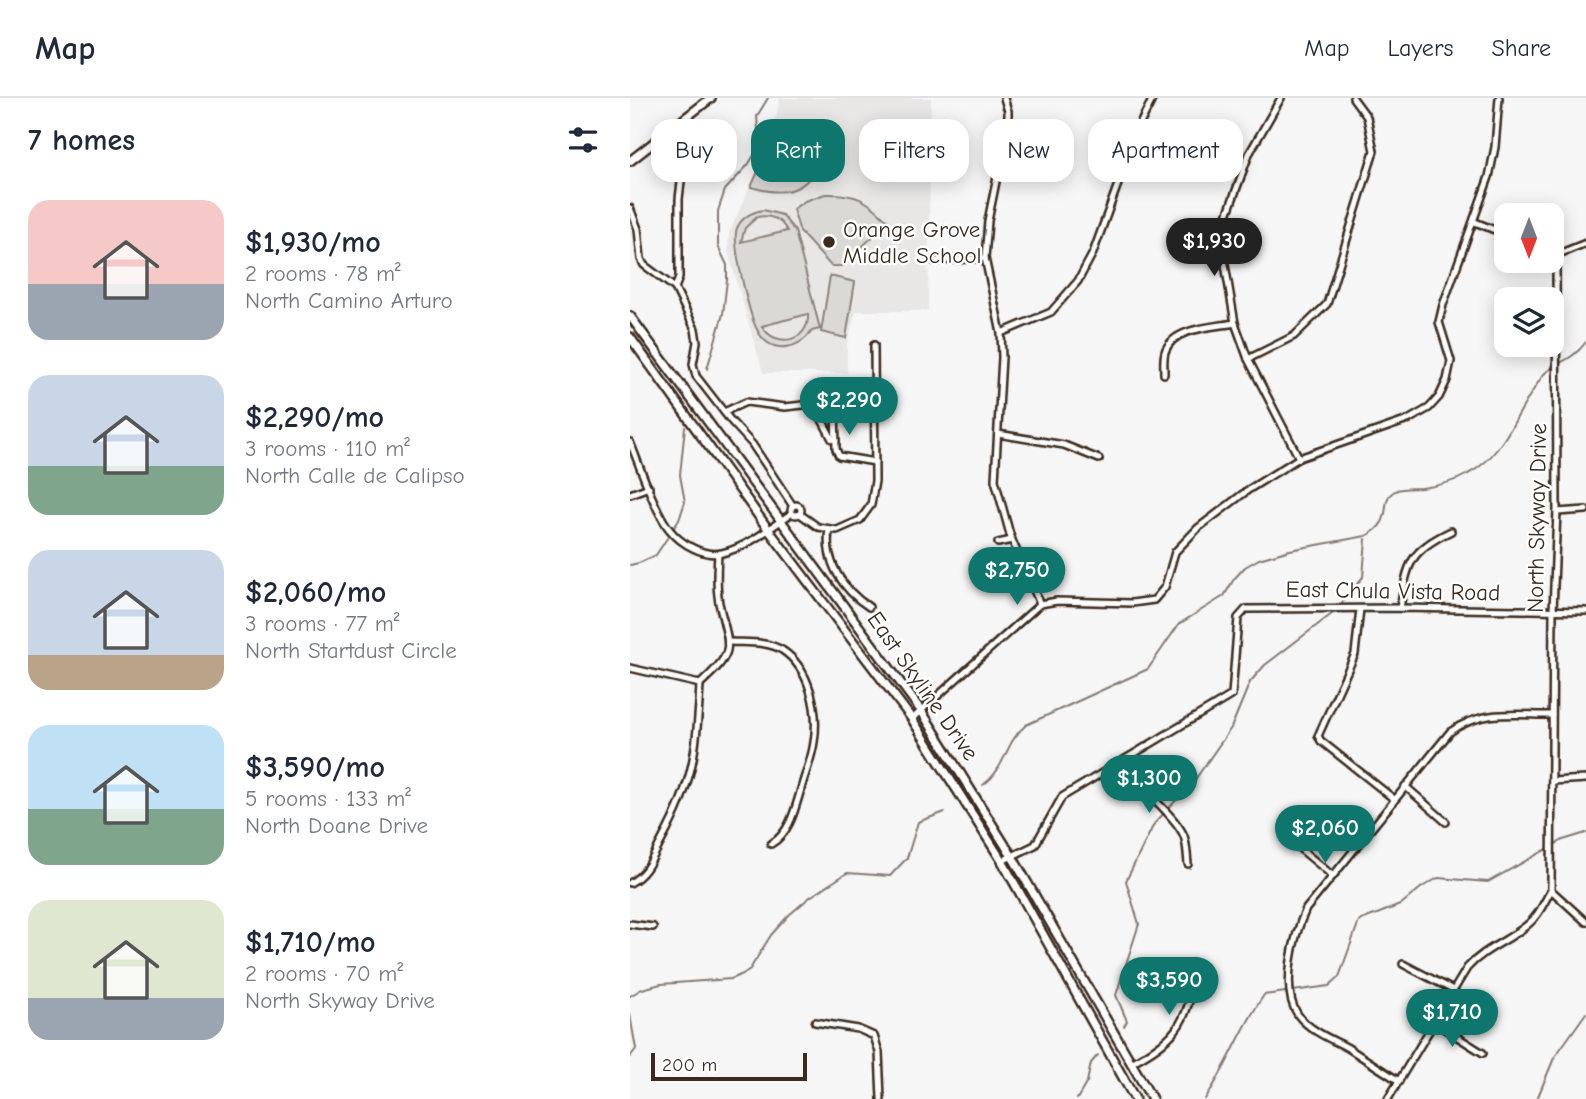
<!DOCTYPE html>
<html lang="en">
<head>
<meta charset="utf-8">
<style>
  :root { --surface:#fff; --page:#f2f2f3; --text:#1f2937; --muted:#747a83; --line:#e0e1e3; --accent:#0f766e }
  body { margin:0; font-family:"Comic Neue",sans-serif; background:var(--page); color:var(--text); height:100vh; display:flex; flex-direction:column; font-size:26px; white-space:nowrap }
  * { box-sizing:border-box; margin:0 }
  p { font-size:23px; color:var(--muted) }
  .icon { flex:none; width:38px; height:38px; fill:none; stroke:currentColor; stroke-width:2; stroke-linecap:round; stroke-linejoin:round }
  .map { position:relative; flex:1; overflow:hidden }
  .sheet { display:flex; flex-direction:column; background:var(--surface); width:630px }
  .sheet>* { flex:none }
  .guide { position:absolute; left:21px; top:21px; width:665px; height:63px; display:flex; gap:14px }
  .needle { width:46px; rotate:180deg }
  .fabs { position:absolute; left:864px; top:105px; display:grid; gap:14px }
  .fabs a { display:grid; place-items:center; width:70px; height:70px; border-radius:14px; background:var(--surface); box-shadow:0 4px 18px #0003; font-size:35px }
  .scale { position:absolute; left:21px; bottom:18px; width:156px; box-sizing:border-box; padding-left:7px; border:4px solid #3b2a1e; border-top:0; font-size:19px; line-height:24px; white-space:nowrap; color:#3b2a1e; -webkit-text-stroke:5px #fff; paint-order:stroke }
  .price { position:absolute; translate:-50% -60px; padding:0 16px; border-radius:24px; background:var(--accent); color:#fff; font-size:23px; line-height:46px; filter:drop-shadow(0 2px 4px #0008) }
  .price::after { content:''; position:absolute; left:50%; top:42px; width:21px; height:16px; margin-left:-10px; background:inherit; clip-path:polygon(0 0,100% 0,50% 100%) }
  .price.current { background:#222; color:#fff }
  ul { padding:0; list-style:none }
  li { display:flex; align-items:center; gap:21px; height:175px; padding:0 28px }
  li span { display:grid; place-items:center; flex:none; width:196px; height:140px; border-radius:21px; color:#555 }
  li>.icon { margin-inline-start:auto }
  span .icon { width:84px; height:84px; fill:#fffc; stroke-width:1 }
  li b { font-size:30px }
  h2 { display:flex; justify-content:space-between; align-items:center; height:84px; padding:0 28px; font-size:30px }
  .chip { padding:0 24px; border-radius:21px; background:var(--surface); box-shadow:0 4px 18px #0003; font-size:24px; line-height:63px }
  .chip.current { background:var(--accent); color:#fff }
  header { display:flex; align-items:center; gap:42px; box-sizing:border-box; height:98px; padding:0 35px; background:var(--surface); border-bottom:2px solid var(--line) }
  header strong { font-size:33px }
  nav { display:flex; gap:38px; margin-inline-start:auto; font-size:24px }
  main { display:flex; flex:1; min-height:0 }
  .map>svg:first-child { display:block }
</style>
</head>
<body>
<header>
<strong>Map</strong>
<nav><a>Map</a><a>Layers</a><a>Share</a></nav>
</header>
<main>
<section class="sheet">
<h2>7 homes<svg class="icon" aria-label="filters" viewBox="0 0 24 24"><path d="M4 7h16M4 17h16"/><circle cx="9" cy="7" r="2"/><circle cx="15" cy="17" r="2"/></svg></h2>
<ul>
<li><span style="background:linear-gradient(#f6c9c9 60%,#9aa5b1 0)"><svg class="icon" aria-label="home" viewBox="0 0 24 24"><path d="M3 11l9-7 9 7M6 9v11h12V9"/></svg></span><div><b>$1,930/mo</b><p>2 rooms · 78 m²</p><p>North Camino Arturo</p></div></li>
<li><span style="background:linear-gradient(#c9d6e8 65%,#7fa58c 0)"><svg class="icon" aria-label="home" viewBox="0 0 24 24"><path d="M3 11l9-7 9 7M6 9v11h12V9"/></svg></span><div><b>$2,290/mo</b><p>3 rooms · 110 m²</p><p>North Calle de Calipso</p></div></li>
<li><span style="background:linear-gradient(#c9d6e8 75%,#b9a48a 0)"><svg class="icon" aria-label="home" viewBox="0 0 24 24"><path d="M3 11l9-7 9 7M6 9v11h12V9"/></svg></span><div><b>$2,060/mo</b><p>3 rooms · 77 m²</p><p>North Startdust Circle</p></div></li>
<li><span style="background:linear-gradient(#bfe0f5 60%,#7fa58c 0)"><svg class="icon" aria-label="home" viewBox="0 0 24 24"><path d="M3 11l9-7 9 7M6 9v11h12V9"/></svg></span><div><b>$3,590/mo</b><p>5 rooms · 133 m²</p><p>North Doane Drive</p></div></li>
<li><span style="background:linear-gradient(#dfe7d0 70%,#9aa5b1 0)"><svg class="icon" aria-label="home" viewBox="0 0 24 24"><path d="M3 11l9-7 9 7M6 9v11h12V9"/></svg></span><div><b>$1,710/mo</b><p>2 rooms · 70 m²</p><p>North Skyway Drive</p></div></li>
</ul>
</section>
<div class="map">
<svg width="956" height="1001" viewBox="0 0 956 1001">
  <rect width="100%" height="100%" fill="#f7f6f6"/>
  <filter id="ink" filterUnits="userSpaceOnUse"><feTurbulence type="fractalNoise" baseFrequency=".0143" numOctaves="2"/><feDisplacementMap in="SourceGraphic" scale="14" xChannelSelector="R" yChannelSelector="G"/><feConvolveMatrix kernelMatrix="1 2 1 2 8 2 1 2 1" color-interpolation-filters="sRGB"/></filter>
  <g filter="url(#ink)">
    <!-- built -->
    <polygon fill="#e9e7e6" points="150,0 301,0 298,213 226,213 217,246 217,275 133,275 98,154 99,135 142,39"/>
    <!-- green -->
    <g fill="#dbd9d6" stroke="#8b827a" stroke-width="2" fill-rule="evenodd">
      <path d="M146,43L182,60L189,65C175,96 151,98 121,89L141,45Z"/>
      <path d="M195,96C226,95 238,102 259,124L211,168H201L170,134L163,111L175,103Z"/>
      <path d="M133,112L152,117L165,133L190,231L182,233C169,251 142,257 129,235C120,222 101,143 107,130C112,119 122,114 133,112ZM127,119C140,116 151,121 157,133L111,144L115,130ZM178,216C180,244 145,251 132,228Z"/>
      <polygon points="200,178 225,184 216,240 191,234"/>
    </g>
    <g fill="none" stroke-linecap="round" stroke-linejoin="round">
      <!-- stream -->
      <g stroke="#847972" stroke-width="2">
        <polyline points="77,271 93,216 97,182 97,167 88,148 88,113 95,92 118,67 129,49 127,18 138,0"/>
        <polyline points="0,467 9,465 26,457 49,422 55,404 50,377 55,329"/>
        <polyline points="710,507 733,479 736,441"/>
        <path d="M353,687C376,671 374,645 396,627L518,571L549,526L594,498L604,481L615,469L629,461L660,452L736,438C767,422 747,403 765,393C773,389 783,391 792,390C807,388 824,384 838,376C871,359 883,323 902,294C906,288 910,281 914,276C928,263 942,263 956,244"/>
        <polyline points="0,898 12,891 31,886 101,881 113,876 120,871 141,837 159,817 180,799 217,775 260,778 277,760 288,724 315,714"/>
        <polyline points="0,917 6,951 0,959"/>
        <polyline points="494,928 497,923 486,897 509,826 496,783 524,726 564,683 601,630 620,584 635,567 707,512"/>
        <polyline points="447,1001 457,984 461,965 468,957"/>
        <path d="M575,1001C598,968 611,930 634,897L699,888L709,879L729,823L770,807L792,789L808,780L858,784L933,742L956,735"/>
        <polyline points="907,1001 924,960 956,915"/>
      </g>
      <defs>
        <g id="minor">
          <polyline points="374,0 378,13 378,25 358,123 355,160 371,235 372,259 365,382 381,440 410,506"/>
          <polyline points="651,0 619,56 590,137 605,225 618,261 669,360"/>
          <path d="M54,20C63,33 70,42 59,55"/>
          <polyline points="63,35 52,75 49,101 49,180 45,190 65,231 67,244 63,266 66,278 101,323 122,346 163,408"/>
          <polyline points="0,110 8,131 11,161 14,167 45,190"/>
          <polyline points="845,124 877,137"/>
          <polyline points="926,157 956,145"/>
          <polyline points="304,163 355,160"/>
          <polyline points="371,235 421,214 448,183 463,155 509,28 523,0"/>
          <polyline points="618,261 664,238 697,206 744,53 737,19 723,0"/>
          <path d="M534,276C534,269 533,261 535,254C543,229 584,229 605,225"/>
          <polyline points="205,305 206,351 209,358 245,364"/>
          <polyline points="186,307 187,312 202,341 206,342"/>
          <polyline points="94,314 116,304 155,309 191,305 235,305"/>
          <polyline points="368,336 434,347 469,361"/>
          <path d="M0,344C9,366 26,416 40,432C51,446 74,459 92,455C118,449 140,430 162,415"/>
          <polyline points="0,396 19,389"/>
          <circle cx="166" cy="412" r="5"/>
          <polyline points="927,414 956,412"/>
          <polyline points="170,416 188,429 207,432 230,422 241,407 245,383 244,247"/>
          <path d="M199,431C194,464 213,492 239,509"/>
          <polyline points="368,445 382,442"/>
          <path d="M770,510C778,465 778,454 821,433"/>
          <polyline points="730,511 725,556 688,638 691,643 764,701"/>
          <path d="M100,544C117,545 137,543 152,552C180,570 189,613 184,644C182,660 175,676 171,691C165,711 160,735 141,746"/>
          <polyline points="0,570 70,586"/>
          <path d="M70,586C108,552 99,550 89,505C86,489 87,473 88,456"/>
          <polyline points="282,621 410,506 427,503 502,505 524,502 535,489 545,454 568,430 618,392 669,360 778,322 799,310 809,299 817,282 821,263 809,224 813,207 859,79 865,49 869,0"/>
          <path d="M487,666C504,683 546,718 554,738C557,747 557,756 558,766"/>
          <polyline points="922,683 956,681"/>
          <polyline points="775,688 816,724"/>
          <polyline points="662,744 703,778"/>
          <polyline points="372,763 405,747 432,699 602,597 608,520 616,511 770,510 956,513"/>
          <path d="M0,785C18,775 22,760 32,742C64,683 67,652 70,586"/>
          <polyline points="921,792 956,824"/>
          <polyline points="0,826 23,829"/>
          <polyline points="773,866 823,892"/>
          <polyline points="185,924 228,931 244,938 249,954 251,1001"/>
          <polyline points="805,925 853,955"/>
          <path d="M501,965C550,939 561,920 564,865"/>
          <path d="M769,983C752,972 735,961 718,950C701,941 680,933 668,917C650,891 664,837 676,811L820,634C852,611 884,617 922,617"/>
          <path d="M758,1001L837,870C854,851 876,844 896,828C908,819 914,805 921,792L923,513L927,412L926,157"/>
        </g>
        <g id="major">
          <polyline points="0,63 81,0"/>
          <polyline points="0,218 292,614 383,760 522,1001"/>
          <polyline points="0,239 138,431 282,621 372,763 505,1001"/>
        </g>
      </defs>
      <!-- minor casing -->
      <use href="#minor" stroke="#3b2a1e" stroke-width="10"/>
      <!-- major casing -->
      <use href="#major" stroke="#3b2a1e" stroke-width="12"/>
      <!-- minor -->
      <use href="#minor" stroke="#fff" stroke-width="5"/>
      <!-- major -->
      <use href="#major" stroke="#fff" stroke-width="7"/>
    </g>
  </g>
  <!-- markers -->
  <circle fill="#3b2a1e" stroke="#fff" stroke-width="2.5" cx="199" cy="144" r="7"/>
  <g text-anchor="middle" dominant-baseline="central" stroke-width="5" stroke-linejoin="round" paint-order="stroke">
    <!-- poi labels -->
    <g font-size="23" fill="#3b2a1e" stroke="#fff" text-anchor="start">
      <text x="213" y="131">Orange Grove<tspan x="213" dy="26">Middle School</tspan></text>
    </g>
    <!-- street labels -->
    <g font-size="23" fill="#3b2a1e" stroke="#fff">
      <text transform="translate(907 420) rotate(-89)">North Skyway Drive</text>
      <text transform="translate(763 493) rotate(1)">East Chula Vista Road</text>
      <text transform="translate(293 588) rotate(55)">East Skyline Drive</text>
    </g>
  </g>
</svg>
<div class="fabs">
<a><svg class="needle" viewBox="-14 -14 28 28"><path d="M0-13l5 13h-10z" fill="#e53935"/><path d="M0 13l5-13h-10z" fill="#747a83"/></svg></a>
<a><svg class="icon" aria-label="layers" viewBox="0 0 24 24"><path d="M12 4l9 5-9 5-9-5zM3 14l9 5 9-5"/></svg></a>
</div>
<div class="scale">200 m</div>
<b class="price current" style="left:584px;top:180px">$1,930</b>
<b class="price" style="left:219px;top:339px">$2,290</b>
<b class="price" style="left:387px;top:509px">$2,750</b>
<b class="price" style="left:519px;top:717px">$1,300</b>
<b class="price" style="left:695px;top:767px">$2,060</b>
<b class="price" style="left:539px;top:919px">$3,590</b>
<b class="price" style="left:822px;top:951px">$1,710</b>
<div class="guide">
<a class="chip">Buy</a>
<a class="chip current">Rent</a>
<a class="chip">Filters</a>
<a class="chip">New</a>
<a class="chip">Apartment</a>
</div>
</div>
</main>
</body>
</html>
